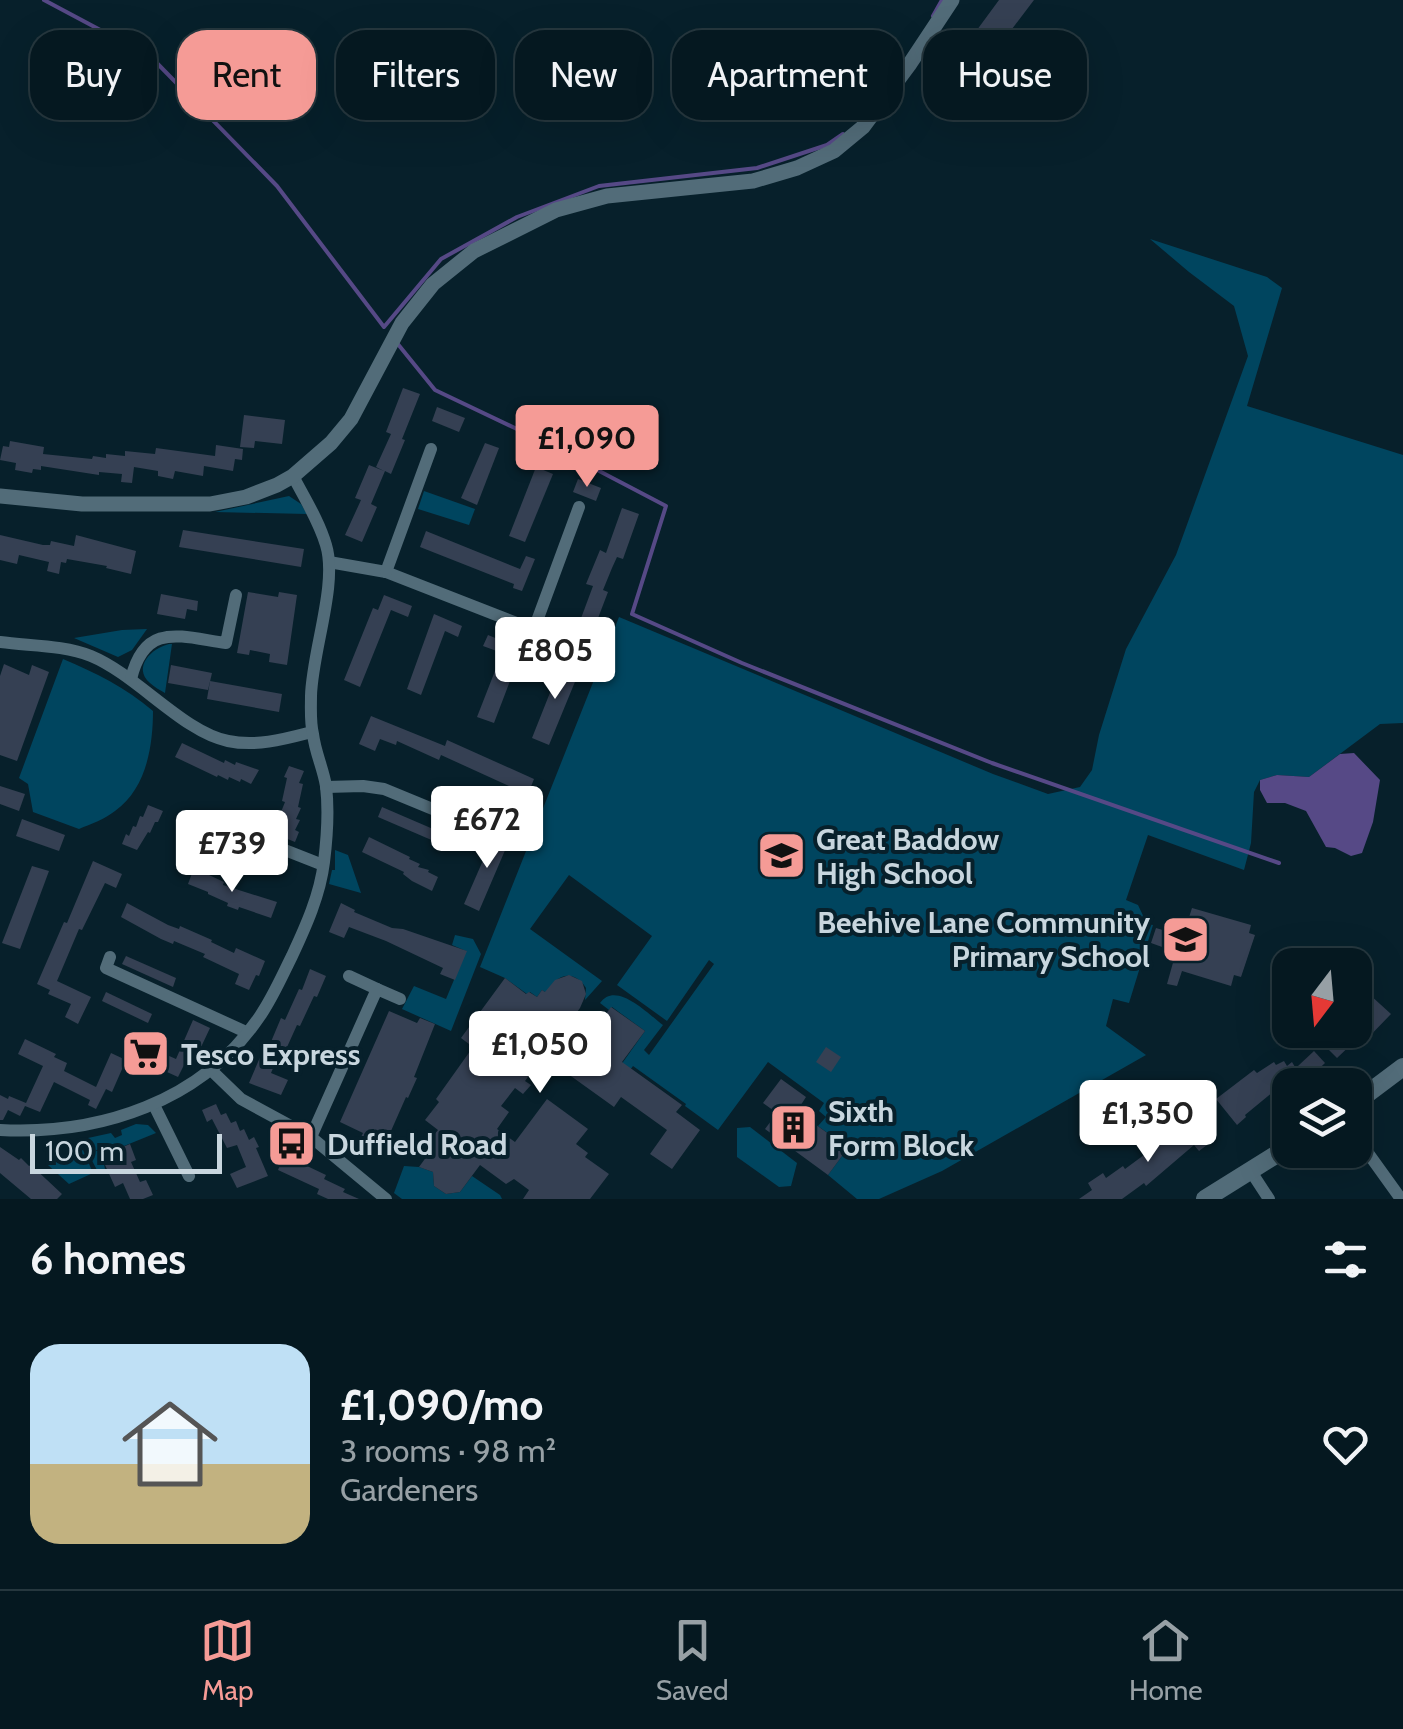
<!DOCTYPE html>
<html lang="en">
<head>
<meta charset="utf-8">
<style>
  :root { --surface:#051820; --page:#0e2129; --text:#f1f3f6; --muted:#97a0a5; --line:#26373e; --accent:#f59b96 }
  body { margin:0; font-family:Cabin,sans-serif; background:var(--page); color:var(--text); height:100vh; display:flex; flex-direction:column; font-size:38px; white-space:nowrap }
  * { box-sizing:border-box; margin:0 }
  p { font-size:32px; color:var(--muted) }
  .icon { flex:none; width:55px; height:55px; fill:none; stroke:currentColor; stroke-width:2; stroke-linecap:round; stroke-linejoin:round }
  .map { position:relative; height:1199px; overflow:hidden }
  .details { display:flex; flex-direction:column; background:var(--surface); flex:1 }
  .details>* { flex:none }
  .banner { position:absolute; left:30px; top:30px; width:1345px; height:90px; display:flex; gap:20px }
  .needle { width:65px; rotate:196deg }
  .controls { position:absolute; left:1272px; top:948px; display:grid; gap:20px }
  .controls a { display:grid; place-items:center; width:100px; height:100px; border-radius:20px; background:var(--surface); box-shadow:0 10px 40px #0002,0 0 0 2px var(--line); font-size:50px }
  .scale { position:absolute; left:30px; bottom:25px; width:192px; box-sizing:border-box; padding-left:10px; border:5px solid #c8d6de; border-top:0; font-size:28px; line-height:35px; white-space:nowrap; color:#c8d6de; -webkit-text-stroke:8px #07202b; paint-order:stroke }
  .price { position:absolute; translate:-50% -85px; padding:0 22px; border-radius:10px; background:#fff; color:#222; font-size:32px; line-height:65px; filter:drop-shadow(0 2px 5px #0008) }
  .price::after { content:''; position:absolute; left:50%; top:60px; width:30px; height:22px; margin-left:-15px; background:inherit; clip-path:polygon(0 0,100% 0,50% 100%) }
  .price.selected { background:var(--accent); color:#111 }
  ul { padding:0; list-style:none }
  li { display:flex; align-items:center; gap:30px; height:250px; padding:0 30px }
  li span { display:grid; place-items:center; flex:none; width:280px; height:200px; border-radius:30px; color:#555 }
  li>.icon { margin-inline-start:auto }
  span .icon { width:120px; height:120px; fill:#fffc; stroke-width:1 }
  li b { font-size:42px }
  h2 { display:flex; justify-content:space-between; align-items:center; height:120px; padding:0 30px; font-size:42px }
  .chip { padding:0 35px; border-radius:30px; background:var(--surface); box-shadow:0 10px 40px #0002,0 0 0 2px var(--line); font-size:35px; line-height:90px }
  .chip.selected { background:var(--accent); color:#111 }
  .tabs { display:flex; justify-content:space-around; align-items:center; height:140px; border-top:2px solid var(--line); background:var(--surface); font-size:28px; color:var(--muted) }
  .tabs a { display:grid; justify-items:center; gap:5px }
  .tabs .selected { color:var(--accent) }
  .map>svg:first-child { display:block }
</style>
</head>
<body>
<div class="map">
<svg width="1403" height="1199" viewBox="0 0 1403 1199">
  <rect width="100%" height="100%" fill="#07202b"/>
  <!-- green -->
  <g fill="#00455f">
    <path d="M1150,239L1267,277L1282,288L1247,406L1403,455V723L1380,724L1309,777L1277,775L1260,780L1254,792L1251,843L1244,870L1148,835L1126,900L1138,905L1147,924L1153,925L1129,1003L1113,999L1106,1026L1146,1055L942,1171L879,1199H857L828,1175L848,1148L818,1126L826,1117L819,1111L824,1103L768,1062L718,1130L685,1106L686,1104L633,1066L624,1078L616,1072L645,1031L612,1007L609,1010L600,1003C616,980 648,1014 663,1025L644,1050L649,1055L714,964L709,960L667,1021L617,985L652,936L569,875L530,929L602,981L585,1000L586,988C574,968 554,974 548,994L542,990L537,997L530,992L527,994L505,978L480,967L619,617L993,774L1048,794L1080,787L1092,770L1099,735L1126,649L1176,555L1248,356L1234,306L1189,272Z"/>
    <polygon points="424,491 475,509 469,525 418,509"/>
    <polygon points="289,496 301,504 307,514 215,512"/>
    <polygon points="147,629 132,650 118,657 74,638 122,630"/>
    <path d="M169,644H172L165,693C160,690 154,687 150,683C132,667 152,648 169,644Z"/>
    <path d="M63,659C96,673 125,687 153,711C153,747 146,789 115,811C105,819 91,824 79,829L33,812L28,784L19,778Z"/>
    <polygon points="335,850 348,855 361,893 329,884 332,870 335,870"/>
    <polygon points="455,935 473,939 481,954 451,1031 402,1009 414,986 446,999 466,951 452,945"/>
    <polygon points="136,1124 148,1125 156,1133 102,1155 105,1169 98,1172 85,1147 88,1138 111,1133 115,1138 122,1135 121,1130"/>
    <polygon points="750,1127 797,1163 791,1186 779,1187 737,1157 737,1128"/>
    <polygon points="83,1150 93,1173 69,1184 48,1165"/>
    <polygon points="404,1166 419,1167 433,1172 434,1186 446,1194 460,1192 472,1176 500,1195 502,1199 402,1199 394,1193"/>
  </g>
  <!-- water -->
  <polygon fill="#564986" points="1354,753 1380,780 1373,822 1362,853 1351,856 1335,848 1326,847 1306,811 1285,803 1267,803 1260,790 1260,780 1277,775 1309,777 1340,754"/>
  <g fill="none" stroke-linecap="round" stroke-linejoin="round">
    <!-- stream -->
    <g stroke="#564986" stroke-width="4">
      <polyline points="44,0 151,57 277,186 384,327 441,259 517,217 599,186 757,168 827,145 843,134"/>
      <polyline points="933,16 942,0"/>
      <polyline points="397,343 435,390 540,440 666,506 632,614 742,663 992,763 1279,863"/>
    </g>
  </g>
  <!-- building -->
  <g fill="#354053">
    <polygon points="999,0 1034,0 1012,29 1017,33 1007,47 994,38 989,45 974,34"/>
    <polygon points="403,388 420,394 402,439 405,440 391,474 385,471 371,504 377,507 362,542 345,535 361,500 355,498 369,465 384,471 376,467 391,434 386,432"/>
    <polygon points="437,407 465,418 459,432 432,421"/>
    <polygon points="244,415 285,420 282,444 255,441 254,448 240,447"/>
    <polygon points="10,441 44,447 43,454 92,459 93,456 106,458 106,454 125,456 125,451 155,454 156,448 215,456 216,445 243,449 242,460 235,459 233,471 204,466 203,476 175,471 173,479 158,476 158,471 134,467 132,483 121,482 122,474 99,472 99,475 41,466 41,470 33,469 32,473 15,470 16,463 0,460 3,446 9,447"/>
    <polygon points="485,443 499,448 477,505 461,498"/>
    <polygon points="536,467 553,474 525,542 509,536"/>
    <polygon points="578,479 601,488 596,501 573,492"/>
    <polygon points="622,508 639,514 623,559 617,557 612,568 603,590 608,592 595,626 580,621 593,586 586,584 600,550 606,553"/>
    <polygon points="183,530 304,549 301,567 179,547"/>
    <polygon points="426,531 520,569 526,556 535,559 522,591 513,588 514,584 420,547"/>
    <polygon points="0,535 43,545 50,545 51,541 74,546 76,535 136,551 131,574 106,568 107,566 67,559 66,563 61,562 59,574 47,571 49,562 19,555 17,564 0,560"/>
    <polygon points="248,592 278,597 279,592 297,595 287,665 269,662 270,654 250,650 249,655 237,653"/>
    <polygon points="161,594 198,601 197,611 187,609 185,619 157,614"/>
    <polygon points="384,595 412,606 408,617 391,610 360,687 344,680 373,608 378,610"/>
    <polygon points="434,614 462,626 458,637 445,631 421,695 407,689"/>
    <polygon points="488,635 525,650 521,661 518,660 494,723 477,717 502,653 483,646"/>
    <polygon points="551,661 579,672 549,745 532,738 557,675 547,671"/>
    <polygon points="4,664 29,675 32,665 49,672 17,761 0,755 0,676"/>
    <polygon points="171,665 212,673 208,690 168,683"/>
    <polygon points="210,681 282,694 279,712 207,699"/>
    <polygon points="371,716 445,746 447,740 534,779 528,794 525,792 518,809 502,802 509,786 441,755 439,760 397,741 396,745 380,739 375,751 359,744"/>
    <polygon points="182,743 224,763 225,760 235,765 236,762 259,770 251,784 241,779 240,782 229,777 228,780 218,775 217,777 175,757"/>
    <polygon points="289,766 304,771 299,783 303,784 298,807 301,808 296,819 300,820 295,830 299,832 295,842 280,836 284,826 281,824 285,814 281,812 285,802 282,801 287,778 284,777"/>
    <polygon points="0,786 25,794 19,811 0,804"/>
    <polygon points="148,805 163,811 158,822 155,822 150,833 148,832 137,850 122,844 126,834 129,836 133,826 136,827 140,816 143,817"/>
    <polygon points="382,807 454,838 450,848 378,817"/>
    <polygon points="22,819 65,835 59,851 16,836"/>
    <polygon points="493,829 508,836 503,847 506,848 479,911 464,904 491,842 488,841"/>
    <polygon points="369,837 410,857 409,859 420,864 418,867 429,870 428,872 438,877 432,891 412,881 403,874 404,872 362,852"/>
    <polygon points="225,847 260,860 256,870 221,856"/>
    <polygon points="93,861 122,874 116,888 105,883 82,930 79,929 57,981 91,997 78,1024 65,1017 71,1004 48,994 50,990 37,984 64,922 67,923"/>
    <polygon points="32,866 49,871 20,949 2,943"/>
    <polygon points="194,868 224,882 223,885 277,902 271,918 239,907 238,910 227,906 228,903 208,894 208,892 188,884"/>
    <polygon points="127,903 168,925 179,929 180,926 212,940 211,942 234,953 236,948 265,961 259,976 256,975 249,990 235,984 239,974 203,957 205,954 174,941 173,944 161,939 121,917"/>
    <polygon points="341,903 355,910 354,912 392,928 403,929 467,951 455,980 440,974 443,968 386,941 349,927 344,938 329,932"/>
    <polygon points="1192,908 1251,925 1249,933 1255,935 1241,977 1234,975 1231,986 1182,971 1177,986 1167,984 1176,952 1151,943 1156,928 1183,936"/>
    <polygon points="126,956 176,978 173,987 122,964"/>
    <polygon points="310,969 326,976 317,997 314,996 300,1026 297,1025 283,1056 279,1054 271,1073 288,1080 281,1095 249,1083 261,1055 265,1056 281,1018 285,1020 299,989 302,990"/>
    <polygon points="569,975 582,981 586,994 580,1008 569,1023 572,1025 565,1035 582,1047 611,1007 645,1031 622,1062 682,1105 676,1112 700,1130 672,1169 650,1154 667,1130 621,1097 614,1107 543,1056 525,1081 531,1085 523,1094 515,1088 501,1106 509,1112 497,1129 515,1142 547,1099 588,1129 576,1144 588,1153 585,1157 609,1174 590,1199 523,1199 529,1190 514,1179 506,1184 480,1165 460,1192 446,1194 434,1186 433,1172 419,1167 435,1145 429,1141 438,1130 425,1120 439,1102 436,1099 473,1047 461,1038 505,978 526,994 529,992 537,997 542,990 545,992 555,980"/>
    <polygon points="106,992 152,1014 148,1023 102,1001"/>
    <polygon points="1369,994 1391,1014 1362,1044 1357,1039 1337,1058 1329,1050 1351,1030 1355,1030 1355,1009"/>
    <polygon points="389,1011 417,1023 420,1018 435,1024 414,1077 417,1078 408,1098 406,1097 383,1149 360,1139 363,1133 340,1122"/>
    <polygon points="193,1020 210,1028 194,1062 187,1059 178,1077 127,1054 133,1040 176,1059"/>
    <polygon points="25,1039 56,1054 54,1057 67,1063 64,1071 96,1087 111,1053 126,1060 112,1092 106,1089 96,1109 88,1105 90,1100 54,1082 40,1112 25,1106 20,1116 8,1110 3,1120 0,1120 0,1095 8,1099 9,1096 26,1103 43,1066 18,1054"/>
    <polygon points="826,1047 841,1057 831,1072 816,1062"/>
    <polygon points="1314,1051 1325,1063 1309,1078 1298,1066"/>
    <polygon points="1284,1061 1287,1066 1292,1062 1298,1072 1286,1079 1289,1084 1280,1090 1279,1087 1245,1115 1246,1117 1237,1125 1216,1099 1254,1070 1257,1073 1274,1062 1276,1065"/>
    <polygon points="781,1079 806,1097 797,1111 848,1148 828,1175 765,1129 777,1113 763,1103"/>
    <polygon points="216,1104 221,1115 226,1113 231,1123 236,1121 240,1131 244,1129 249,1140 254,1137 259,1147 256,1148 268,1176 237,1188 230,1174 246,1167 237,1145 227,1148 212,1119 207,1122 202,1110"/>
    <polygon points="1200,1120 1211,1132 1206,1136 1211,1142 1199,1151 1194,1145 1146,1186 1144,1183 1122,1199 1079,1199 1092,1190 1088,1183 1103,1173 1106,1178 1123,1166 1125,1169 1148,1152 1142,1146 1152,1139 1157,1145 1172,1132 1178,1139"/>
    <polygon points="130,1144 136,1160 131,1162 140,1182 146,1180 153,1195 143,1199 130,1199 123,1183 115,1187 101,1156"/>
    <polygon points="0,1147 19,1160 21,1158 29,1166 31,1165 62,1194 57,1199 31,1199 0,1173"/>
    <polygon points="284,1155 326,1175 324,1179 345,1189 343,1192 359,1199 328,1199 317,1194 319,1189 278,1170"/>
  </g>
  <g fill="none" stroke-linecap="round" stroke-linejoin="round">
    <!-- minor -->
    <g stroke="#526c79" stroke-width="12">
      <polyline points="329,562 386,572 586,650"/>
      <polyline points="386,572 431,449"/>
      <polyline points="534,629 579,507"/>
      <path d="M0,642C29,646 64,645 91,656C137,675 183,732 228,741C257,747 285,739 312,732"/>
      <path d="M131,679C145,621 181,637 226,643L236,595"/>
      <polyline points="326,787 363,786 384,789 452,817"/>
      <polyline points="195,842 206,819 323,865"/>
      <polyline points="110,957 106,968 246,1032"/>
      <polyline points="377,989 400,999"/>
      <polyline points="211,1070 241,1099 311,1137 386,1199"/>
      <polyline points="154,1105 189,1176"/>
      <path d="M0,1130C100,1135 202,1102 260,1016C273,997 282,976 292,956C306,926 320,895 324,862C327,838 329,811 326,786C323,768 315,752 313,734C310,722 311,708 311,696C312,652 338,584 326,545C319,521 305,499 293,476"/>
      <polyline points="1355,1135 1401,1199"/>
      <polyline points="311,1137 377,989 349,976"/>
      <polyline points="1250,1170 1269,1199"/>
    </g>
    <!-- tertiary -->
    <polyline stroke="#526c79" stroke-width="15" points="0,496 82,504 210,504 246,497 277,485 293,476 331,443 351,419 402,323 433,284 474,251 556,210 607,196 753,181 797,168 834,151 863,127 909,65 952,0"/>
    <!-- secondary -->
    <g stroke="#526c79" stroke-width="18">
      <polyline points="1355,1103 1403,1067"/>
      <polyline points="1205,1199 1290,1146"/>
    </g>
  </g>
  <!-- icons -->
  <defs>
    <symbol id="school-square" viewBox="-11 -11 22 22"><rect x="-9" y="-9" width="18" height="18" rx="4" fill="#f59b96" stroke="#07202b"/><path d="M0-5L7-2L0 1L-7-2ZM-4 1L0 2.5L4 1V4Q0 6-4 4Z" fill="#111"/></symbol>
    <symbol id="supermarket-square" viewBox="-11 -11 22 22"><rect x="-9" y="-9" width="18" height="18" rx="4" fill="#f59b96" stroke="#07202b"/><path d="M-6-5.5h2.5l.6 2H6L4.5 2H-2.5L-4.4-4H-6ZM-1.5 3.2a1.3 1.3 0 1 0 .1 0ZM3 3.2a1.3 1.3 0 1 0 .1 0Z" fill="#111"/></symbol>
    <symbol id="building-square" viewBox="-11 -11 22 22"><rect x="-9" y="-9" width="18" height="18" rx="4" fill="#f59b96" stroke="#07202b"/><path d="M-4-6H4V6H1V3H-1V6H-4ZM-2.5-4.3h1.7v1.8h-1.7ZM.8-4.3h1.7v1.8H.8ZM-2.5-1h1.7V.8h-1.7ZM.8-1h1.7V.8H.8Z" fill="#111"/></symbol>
    <symbol id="bus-square" viewBox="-11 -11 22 22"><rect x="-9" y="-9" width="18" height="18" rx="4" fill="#f59b96" stroke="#07202b"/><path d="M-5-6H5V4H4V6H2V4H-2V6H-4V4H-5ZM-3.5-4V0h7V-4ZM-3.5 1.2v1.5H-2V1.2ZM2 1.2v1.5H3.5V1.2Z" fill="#111"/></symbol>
  </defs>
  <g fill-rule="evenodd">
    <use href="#school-square" x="754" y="828" width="55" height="55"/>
    <use href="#school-square" x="1158" y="912" width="55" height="55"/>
    <use href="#supermarket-square" x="118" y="1026" width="55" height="55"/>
    <use href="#building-square" x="766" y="1100" width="55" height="55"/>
    <use href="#bus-square" x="264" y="1116" width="55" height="55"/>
  </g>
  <g text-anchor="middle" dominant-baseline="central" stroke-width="8" stroke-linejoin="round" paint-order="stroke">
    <!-- poi labels -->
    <g font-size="30" font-weight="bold" fill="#c8d6de" stroke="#07202b" text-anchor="start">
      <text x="816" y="839">Great Baddow<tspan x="816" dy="34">High School</tspan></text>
      <text x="1150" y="922" text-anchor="end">Beehive Lane Community<tspan x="1150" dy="34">Primary School</tspan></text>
      <text x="181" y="1054">Tesco Express</text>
      <text x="828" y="1111">Sixth<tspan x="828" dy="34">Form Block</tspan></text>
      <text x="327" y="1144">Duffield Road</text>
    </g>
  </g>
</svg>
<div class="controls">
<a><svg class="needle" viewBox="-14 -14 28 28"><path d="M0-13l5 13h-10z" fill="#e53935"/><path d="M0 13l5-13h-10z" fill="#97a0a5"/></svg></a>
<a><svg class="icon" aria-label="layers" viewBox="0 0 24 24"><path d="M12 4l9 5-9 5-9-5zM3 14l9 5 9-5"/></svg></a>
</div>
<div class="scale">100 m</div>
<b class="price selected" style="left:587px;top:490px">£1,090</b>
<b class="price" style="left:555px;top:702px">£805</b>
<b class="price" style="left:487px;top:871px">£672</b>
<b class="price" style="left:232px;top:895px">£739</b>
<b class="price" style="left:540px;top:1096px">£1,050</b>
<b class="price" style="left:1148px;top:1165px">£1,350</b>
<div class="banner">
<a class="chip">Buy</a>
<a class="chip selected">Rent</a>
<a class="chip">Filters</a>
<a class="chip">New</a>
<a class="chip">Apartment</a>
<a class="chip">House</a>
</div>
</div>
<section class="details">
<h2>6 homes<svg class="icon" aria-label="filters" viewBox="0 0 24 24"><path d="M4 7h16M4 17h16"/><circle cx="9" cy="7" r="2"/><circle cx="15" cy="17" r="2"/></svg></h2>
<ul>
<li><span style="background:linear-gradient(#bfe0f5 60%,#c2b280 0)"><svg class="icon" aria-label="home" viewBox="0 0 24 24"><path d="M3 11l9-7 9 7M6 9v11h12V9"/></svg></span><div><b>£1,090/mo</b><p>3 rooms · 98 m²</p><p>Gardeners</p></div><svg class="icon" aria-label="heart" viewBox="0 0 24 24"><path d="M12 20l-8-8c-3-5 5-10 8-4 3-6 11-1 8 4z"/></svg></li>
</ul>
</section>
<nav class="tabs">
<a class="selected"><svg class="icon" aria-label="map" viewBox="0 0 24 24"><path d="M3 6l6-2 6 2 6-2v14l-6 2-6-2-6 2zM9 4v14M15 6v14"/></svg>Map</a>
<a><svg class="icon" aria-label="saved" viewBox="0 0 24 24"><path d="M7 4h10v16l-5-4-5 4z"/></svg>Saved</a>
<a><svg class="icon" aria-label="home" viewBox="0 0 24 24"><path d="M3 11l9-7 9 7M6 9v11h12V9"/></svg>Home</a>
</nav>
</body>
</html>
